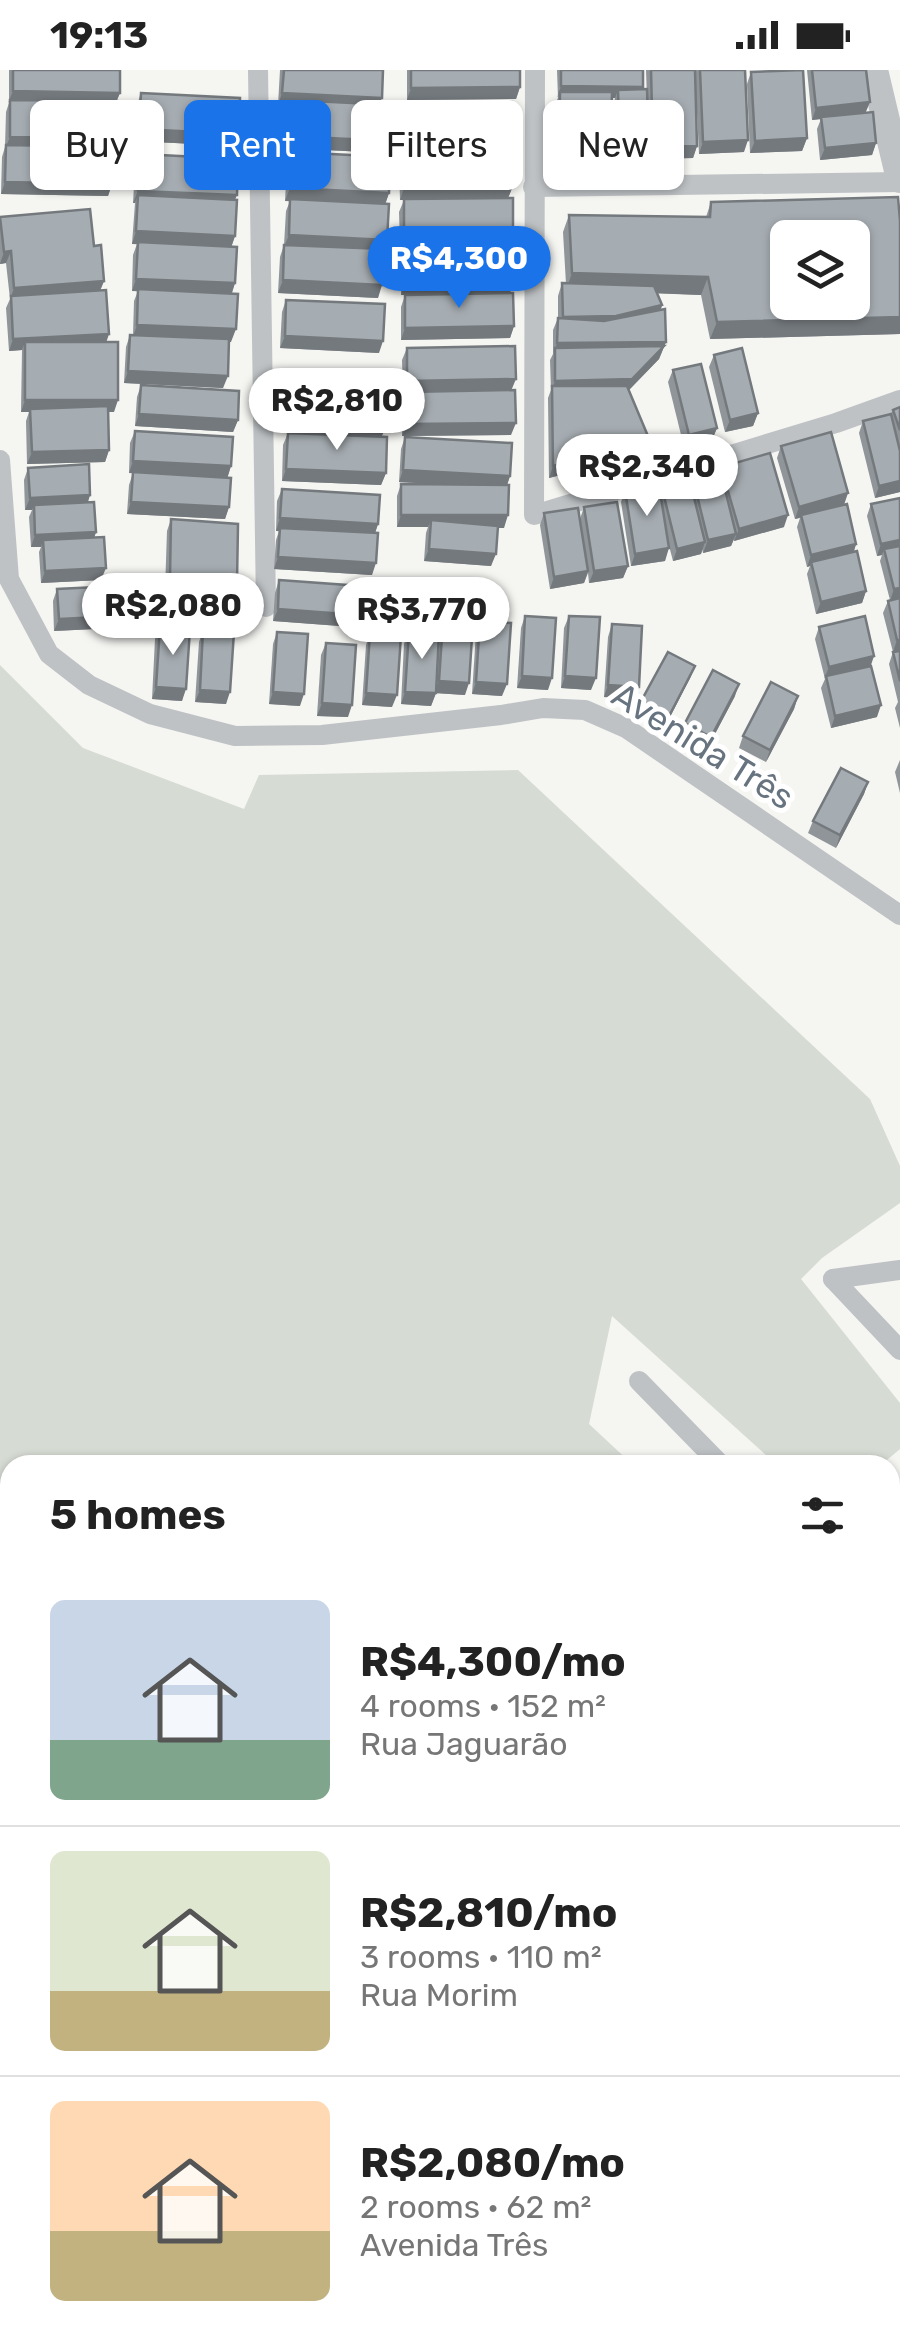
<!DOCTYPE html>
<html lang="en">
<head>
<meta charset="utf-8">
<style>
  :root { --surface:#fff; --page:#f6f6f6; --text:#222; --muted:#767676; --line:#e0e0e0; --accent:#1a73e8 }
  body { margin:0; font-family:Rubik,sans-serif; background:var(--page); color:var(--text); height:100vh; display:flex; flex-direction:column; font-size:38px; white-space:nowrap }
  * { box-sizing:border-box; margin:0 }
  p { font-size:32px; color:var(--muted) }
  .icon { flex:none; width:55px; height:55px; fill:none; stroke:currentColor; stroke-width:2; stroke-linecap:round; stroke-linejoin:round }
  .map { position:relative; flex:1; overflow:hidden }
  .panel { position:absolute; left:0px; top:1385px; width:900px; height:892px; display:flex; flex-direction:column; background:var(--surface); border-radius:30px 30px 0 0; box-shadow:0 2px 8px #0004 }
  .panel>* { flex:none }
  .guide { position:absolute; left:30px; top:30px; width:840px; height:90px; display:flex; gap:20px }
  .tools { position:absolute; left:770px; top:150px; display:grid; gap:20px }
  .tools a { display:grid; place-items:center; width:100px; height:100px; border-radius:15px; background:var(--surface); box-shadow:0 2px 8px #0004; font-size:50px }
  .price { position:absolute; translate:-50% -85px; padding:0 22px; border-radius:35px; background:#fff; color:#222; font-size:32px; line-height:65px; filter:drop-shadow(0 2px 5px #0008) }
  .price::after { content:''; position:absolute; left:50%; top:60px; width:30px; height:22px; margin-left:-15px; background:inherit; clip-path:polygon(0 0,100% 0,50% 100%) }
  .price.selected { background:var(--accent); color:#fff }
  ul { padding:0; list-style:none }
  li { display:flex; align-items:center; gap:30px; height:250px; padding:0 50px }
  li+li { border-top:2px solid var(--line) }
  li span { display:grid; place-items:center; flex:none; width:280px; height:200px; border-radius:15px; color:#555 }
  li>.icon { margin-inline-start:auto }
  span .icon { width:120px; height:120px; fill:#fffc; stroke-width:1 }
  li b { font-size:42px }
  h2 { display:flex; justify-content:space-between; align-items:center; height:120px; padding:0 50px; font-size:42px }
  .chip { padding:0 35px; border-radius:15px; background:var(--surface); box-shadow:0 2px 8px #0004; font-size:35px; line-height:90px }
  .chip.selected { background:var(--accent); color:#fff }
  .status { display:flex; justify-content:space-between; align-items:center; height:70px; padding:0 50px; background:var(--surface); direction:ltr }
  .status svg { height:28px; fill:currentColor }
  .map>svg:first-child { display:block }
</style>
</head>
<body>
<div class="status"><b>19:13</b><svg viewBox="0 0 49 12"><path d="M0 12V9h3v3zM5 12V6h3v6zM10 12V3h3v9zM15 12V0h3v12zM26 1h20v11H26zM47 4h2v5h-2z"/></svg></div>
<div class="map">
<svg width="900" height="2276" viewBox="0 0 900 2276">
  <rect width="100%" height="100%" fill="#f5f5f2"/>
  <!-- green -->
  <g fill="#d6dbd3">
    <polygon points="0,595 83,678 244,739 259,705 518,700 870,1029 900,1096 900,1133 822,1188 801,1209 900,1333 900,1379 881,1395 777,1395 612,1246 589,1354 633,1395 10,1395 10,1757 0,1761"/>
    <polygon points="890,1635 900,1644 900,2276 792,2276 794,2268 890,2268"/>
  </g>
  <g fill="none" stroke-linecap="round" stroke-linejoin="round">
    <!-- minor -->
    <g stroke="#bec2c5" stroke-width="20">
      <polyline points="258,0 266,537"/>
      <polyline points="535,0 534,445 836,353 900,330"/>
      <polyline points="533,117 900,112"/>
      <polyline points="0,390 9,509 49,584 89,615 150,644 235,666 322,665 501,645 543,638 585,640 626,658 900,845"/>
      <polyline points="833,1209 900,1280"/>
      <polyline points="833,1209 900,1200"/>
      <polyline points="639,1311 721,1395"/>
      <polyline points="890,1567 900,1578"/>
      <polyline points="0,2191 10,2175"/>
      <polyline points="164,2268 177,2276"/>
    </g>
    <!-- tertiary -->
    <polyline stroke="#bec2c5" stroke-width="28" points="874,0 900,109"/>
  </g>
  <!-- wall -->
  <g fill="#8f9599">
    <polygon points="9,0 120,0 120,23 116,31 117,68 113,79 112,114 108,126 1,124 2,87 5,77 6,42 9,33"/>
    <polygon points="280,0 383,0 379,34 385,83 286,78 287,42 290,36 278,35"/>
    <polygon points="407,0 520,0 520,17 516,29 407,30"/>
    <polygon points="557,0 643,0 642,19 647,29 646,0 745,0 744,82 699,84 696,21 697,76 693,88 649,89 648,84 644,95 616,95 614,32 615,28 612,28 607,87 555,87 555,34 558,28"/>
    <polygon points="807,0 866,0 866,43 876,73 872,85 820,90 817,59 821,49 812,50"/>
    <polygon points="751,2 807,68 802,81 750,83 747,14"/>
    <polygon points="141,23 234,76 135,71 137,35"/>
    <polygon points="403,33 512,65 508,77 399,78 399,45"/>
    <polygon points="291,82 389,123 385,134 383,181 378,228 278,223 280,187 284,175 286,141 290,131 285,131 287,94"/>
    <polygon points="140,84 235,130 235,166 231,177 235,213 232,223 231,272 229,271 223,318 124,313 126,277 130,265 133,265 134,231 138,221 132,221 133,185 137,174 132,174 135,133 133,133 135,97"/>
    <polygon points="404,85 513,116 508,128 513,161 509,173 400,174 399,142 404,130 400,130 399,97"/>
    <polygon points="711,132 900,264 710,269 701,225 657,223 662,235 661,240 666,272 659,289 629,320 645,383 549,408 548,328 551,320 550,290 553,284 553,260 558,248 558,226 562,213 566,214 563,162 569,145 706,147"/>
    <polygon points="0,147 94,176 104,211 100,221 114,342 108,342 109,380 105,392 27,394 26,351 29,342 21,342 22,280 9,281 6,238 10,229 6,193 0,194"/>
    <polygon points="405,179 510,223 401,225 401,192"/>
    <polygon points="405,225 514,256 510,268 401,270 401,237"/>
    <polygon points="286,230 379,283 280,278 282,242"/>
    <polygon points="407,278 512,320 511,365 402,366 402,334 406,323 403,323 402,290"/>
    <polygon points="714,285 758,343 753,356 725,362 709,297"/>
    <polygon points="673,300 717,358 712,370 684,377 668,312"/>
    <polygon points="289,314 382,366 283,362 285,326"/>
    <polygon points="141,315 238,350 233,362 135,356 137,327"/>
    <polygon points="900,337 900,422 875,428 859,363 863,351 891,344 893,340"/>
    <polygon points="135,361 231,396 227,408 229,437 225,449 127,444 129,415 133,403 129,403 130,373"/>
    <polygon points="288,363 386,403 381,415 282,411 283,375"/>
    <polygon points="405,367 510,406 507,415 504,458 498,458 491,496 424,491 426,463 428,457 397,457 397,426 401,414 438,414 399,412 401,379"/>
    <polygon points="781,376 844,435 856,474 854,482 866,521 862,533 816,544 807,504 810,496 807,497 797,457 800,448 795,449 777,388"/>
    <polygon points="721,397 784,457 734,471 734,469 731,476 703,483 702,479 701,484 673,491 668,472 665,491 631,496 621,432 625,420 659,418 661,414 690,411 692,405 720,400"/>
    <polygon points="28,398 90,425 88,432 96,462 94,468 101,510 41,513 39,482 41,477 31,477 29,447 32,440 25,440 24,410"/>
    <polygon points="282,419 378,454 375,463 372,505 274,499 276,470 279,461 276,461 277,431"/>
    <polygon points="900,428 900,658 895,638 898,632 889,594 893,582 883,543 888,531 890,530 880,491 882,485 877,486 867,446 871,434"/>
    <polygon points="584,437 628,496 623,508 589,513 588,503 584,513 550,519 540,455 544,443 580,449"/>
    <polygon points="171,449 233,524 234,564 226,634 195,632 199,572 202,563 190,562 182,631 152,629 155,569 160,557 167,557 168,532 173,520 165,520 167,461"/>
    <polygon points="279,510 340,556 273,551 275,523"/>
    <polygon points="57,519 119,546 115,558 54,561 53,531"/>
    <polygon points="525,546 548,620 517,618 521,558"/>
    <polygon points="569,546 591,620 561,618 564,558"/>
    <polygon points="443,551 465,625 436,623 431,636 401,634 404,574 409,561 438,563"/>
    <polygon points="480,551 502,626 472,624 476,563"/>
    <polygon points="612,554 635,629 604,627 608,567"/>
    <polygon points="819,557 871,596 877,647 831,658 821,618 825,609 815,569"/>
    <polygon points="277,562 300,636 269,634 273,574"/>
    <polygon points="370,563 392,637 362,635 366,575"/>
    <polygon points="326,573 348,647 317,646 321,585"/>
    <polygon points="695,596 690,608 662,662 635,647 639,635"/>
    <polygon points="735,626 707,679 680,665 685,653"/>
    <polygon points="798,626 794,639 766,692 739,678 743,666"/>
    <polygon points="900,690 900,723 895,702"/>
    <polygon points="868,712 864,724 836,778 808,763 813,751"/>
    <polygon points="900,1478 900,1519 890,1512 890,1492"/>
  </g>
  <!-- shaded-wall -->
  <g fill="#74797d">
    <polygon points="561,16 643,17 639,29 618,20 615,28 560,28 560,22 557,28"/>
    <polygon points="520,17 516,29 407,30 411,18"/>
    <polygon points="13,21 120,23 115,35 10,30 8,33"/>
    <polygon points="282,23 382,28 377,40 292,30 290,36 278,35"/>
    <polygon points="870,32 865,44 812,50 816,38"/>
    <polygon points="139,59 239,64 234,76 135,71"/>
    <polygon points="512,65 508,77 399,78 404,66"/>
    <polygon points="290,66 389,71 385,83 286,78"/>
    <polygon points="10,67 117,68 112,80 5,79"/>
    <polygon points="807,68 802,81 750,83 755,71"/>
    <polygon points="748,70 744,82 699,84 703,72"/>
    <polygon points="876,73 872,85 820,90 825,78"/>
    <polygon points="559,75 611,75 607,87 555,87"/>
    <polygon points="697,76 693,88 649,89 653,77"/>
    <polygon points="649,82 644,95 616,95 620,83"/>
    <polygon points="5,112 112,114 108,126 1,124"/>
    <polygon points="513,116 508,128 400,130 404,118"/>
    <polygon points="290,118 389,123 385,135 285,131"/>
    <polygon points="138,121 237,125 232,137 138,125 135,133 133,133"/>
    <polygon points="136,161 235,166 231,178 132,174"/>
    <polygon points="513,161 509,173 400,174 404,162"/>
    <polygon points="289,165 387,170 383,182 284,177"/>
    <polygon points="11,181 6,193 0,194 4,182"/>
    <polygon points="572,203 708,207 701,225 566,220"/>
    <polygon points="136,209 235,213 231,225 132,221"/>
    <polygon points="283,210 382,215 378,228 278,223"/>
    <polygon points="104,211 99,223 11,227 14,218"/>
    <polygon points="515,211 510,223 401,225 406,212"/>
    <polygon points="662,235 658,247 558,259 563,247"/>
    <polygon points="900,247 900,264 710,269 717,252"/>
    <polygon points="137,255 236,259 231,272 133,267"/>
    <polygon points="514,256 510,268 401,270 405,258"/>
    <polygon points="109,264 105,276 25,272 22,280 9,281 13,269"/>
    <polygon points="285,266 383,271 379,283 280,278"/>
    <polygon points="666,272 659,289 628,321 552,319 555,311 555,279 557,273"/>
    <polygon points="128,301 228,306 223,318 124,313"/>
    <polygon points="516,309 511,321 403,323 407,311"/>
    <polygon points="25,330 118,330 114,342 30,342 30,339 29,342 21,342"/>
    <polygon points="758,343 753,356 725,362 730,350"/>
    <polygon points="139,344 238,350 233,362 135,356"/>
    <polygon points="288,349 387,354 382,366 283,362"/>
    <polygon points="516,353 511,365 402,366 407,354"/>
    <polygon points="717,358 712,370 684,377 689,365"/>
    <polygon points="650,371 645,383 549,408 553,396"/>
    <polygon points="109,380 105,392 27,394 32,382"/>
    <polygon points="133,391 231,396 227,409 129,403"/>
    <polygon points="286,399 386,403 381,415 282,411"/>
    <polygon points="403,400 510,406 506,418 399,412"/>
    <polygon points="900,411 900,422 875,428 879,416"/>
    <polygon points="848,423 844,435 795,449 799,437"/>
    <polygon points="90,425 86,437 34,435 32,440 25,440 30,428"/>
    <polygon points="131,432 229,437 225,449 127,444"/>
    <polygon points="401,445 508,445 504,458 430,457 431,450 428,457 397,457"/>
    <polygon points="788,445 784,457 734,471 739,459"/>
    <polygon points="280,448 378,454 374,466 276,461"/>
    <polygon points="96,462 92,474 43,470 41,477 31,477 35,465"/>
    <polygon points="736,464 731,476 703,483 708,470"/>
    <polygon points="900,470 900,481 884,479 882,485 877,486 881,474"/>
    <polygon points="705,472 701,484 673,491 677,479"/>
    <polygon points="856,474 852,486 811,492 810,496 807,497 811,485"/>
    <polygon points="669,478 665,491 631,496 635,484"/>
    <polygon points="429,479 496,484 491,496 424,491"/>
    <polygon points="278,487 376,493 372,505 274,499"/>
    <polygon points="628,496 623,508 589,513 594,501"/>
    <polygon points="106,498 101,510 41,513 45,501"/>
    <polygon points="588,501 584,513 550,519 554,507"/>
    <polygon points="170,508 237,512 233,525 165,520"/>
    <polygon points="900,518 900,529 890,531 894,519"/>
    <polygon points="866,521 862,533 816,544 821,532"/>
    <polygon points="278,539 345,544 340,556 273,551"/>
    <polygon points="119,546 115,558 54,561 59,549"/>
    <polygon points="171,548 238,553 233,565 166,560"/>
    <polygon points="897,570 900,570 900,581 893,582"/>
    <polygon points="874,586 870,598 826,606 824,609 829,597"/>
    <polygon points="695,596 690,608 662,662 667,650"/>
    <polygon points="522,606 552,608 548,620 517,618"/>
    <polygon points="565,606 596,608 591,620 561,618"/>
    <polygon points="439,611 469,613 465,625 434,623"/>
    <polygon points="476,612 507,614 502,626 472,624"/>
    <polygon points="739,614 735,626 707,679 711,667"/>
    <polygon points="608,615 639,617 635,629 604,627"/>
    <polygon points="156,617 186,619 182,631 152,629"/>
    <polygon points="200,620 230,622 226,634 195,632"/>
    <polygon points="273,622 304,624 300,636 269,634"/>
    <polygon points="405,622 436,623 431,636 401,634"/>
    <polygon points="366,623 397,625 392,637 362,635"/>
    <polygon points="798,626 794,639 766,692 770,680"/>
    <polygon points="322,633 352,635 348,647 317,646"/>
    <polygon points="881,635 877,647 831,658 835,646"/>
    <polygon points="868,712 864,724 836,778 840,765"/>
  </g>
  <!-- building -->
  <g fill="#a6adb2" stroke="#74797d" stroke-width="2.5" fill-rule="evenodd">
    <polygon points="13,0 120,0 120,23 13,21"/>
    <polygon points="284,0 383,0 382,28 282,23"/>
    <polygon points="411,0 520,0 520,17 411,18"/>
    <polygon points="561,0 643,0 643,17 561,16"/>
    <polygon points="651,0 695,0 697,76 653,77"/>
    <polygon points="700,0 745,0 748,70 703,72"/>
    <polygon points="803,0 807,68 755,71 751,2"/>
    <polygon points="812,0 866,0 870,32 816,38"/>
    <polygon points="647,19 649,82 620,83 618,20"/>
    <polygon points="560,22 612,22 611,75 559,75"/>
    <polygon points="141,23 240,28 239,64 139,59"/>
    <polygon points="10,30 117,31 117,68 10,67"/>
    <polygon points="292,30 391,35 389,71 290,66"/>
    <polygon points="512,32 512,65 404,66 403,33"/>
    <polygon points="873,42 876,73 825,78 821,47"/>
    <polygon points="6,75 113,77 112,114 5,112"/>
    <polygon points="291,82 390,87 389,123 290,118"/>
    <polygon points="512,83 513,116 404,118 404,85"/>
    <polygon points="140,84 238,89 237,125 138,121"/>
    <polygon points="138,125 237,130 235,166 136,161"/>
    <path d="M898,127L900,151V247L717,252L708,207L572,203L569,145L710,147L711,132ZM788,168H852V232H788Z"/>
    <polygon points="513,128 513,161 404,162 404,129"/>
    <polygon points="290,129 389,134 387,170 289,165"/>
    <polygon points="90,139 94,176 101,175 104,211 14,218 11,181 4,182 0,147"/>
    <polygon points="138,172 237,177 235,213 136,209"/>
    <polygon points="284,175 384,179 382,215 283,210"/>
    <polygon points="514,178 515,211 406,212 405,179"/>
    <polygon points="562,213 654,216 662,235 616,246 563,247"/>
    <polygon points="138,219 238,224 236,259 137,255"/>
    <polygon points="106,220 109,264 13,269 11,226"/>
    <polygon points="513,223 514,256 405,258 405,225"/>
    <polygon points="286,230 385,234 383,271 285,266"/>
    <polygon points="665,239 666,272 557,273 558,248 604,251"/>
    <polygon points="130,265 229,269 228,306 128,301"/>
    <rect x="25" y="272" width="93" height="58"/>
    <polygon points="515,276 516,309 407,311 407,278"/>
    <polygon points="664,276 632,309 555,311 555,278"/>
    <polygon points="742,278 758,343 730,350 714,285"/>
    <polygon points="701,294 717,358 689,365 673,300"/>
    <polygon points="289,314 388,318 387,354 288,349"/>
    <polygon points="141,315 239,321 238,350 139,344"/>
    <polygon points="552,316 627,316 650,371 553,396"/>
    <polygon points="515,320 516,353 407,354 406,322"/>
    <polygon points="108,336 109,380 32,382 30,339"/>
    <polygon points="900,337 900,360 893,340"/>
    <polygon points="891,344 900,381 900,411 879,416 863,351"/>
    <polygon points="135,361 233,367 231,396 133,391"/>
    <polygon points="831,362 848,423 799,437 781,376"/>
    <polygon points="288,363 387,367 386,403 286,399"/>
    <polygon points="405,367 512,373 510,406 403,400"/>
    <polygon points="770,383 788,445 739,459 721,397"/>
    <polygon points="89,394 90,425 30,428 28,398"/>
    <polygon points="720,399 736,464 708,470 692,405"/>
    <polygon points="133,402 231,408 229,437 131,432"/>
    <polygon points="689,407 705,472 677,479 661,414"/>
    <polygon points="401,414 509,415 508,445 401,445"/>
    <polygon points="659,415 669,478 635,484 625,420"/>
    <polygon points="282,419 380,425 378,454 280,448"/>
    <polygon points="900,428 900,470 881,474 871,434"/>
    <polygon points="94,432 96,462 35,465 34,435"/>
    <polygon points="617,432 628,496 594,501 584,437"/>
    <polygon points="847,434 856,474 811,485 801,445"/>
    <polygon points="578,438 588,501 554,507 544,443"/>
    <polygon points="171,449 238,454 237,512 170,508"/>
    <polygon points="431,450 498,456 496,484 429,479"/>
    <polygon points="280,458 378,463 376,493 278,487"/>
    <polygon points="104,467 106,498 45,501 43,470"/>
    <polygon points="900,476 900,518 894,519 884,479"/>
    <polygon points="857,481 866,521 821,532 811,492"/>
    <polygon points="279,510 347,515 345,544 278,539"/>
    <polygon points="118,516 119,546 59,549 57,519"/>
    <polygon points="173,520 240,525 238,553 171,548"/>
    <polygon points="900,528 900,570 897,570 888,531"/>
    <polygon points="525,546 556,548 552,608 522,606"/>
    <polygon points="569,546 600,547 596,608 565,606"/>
    <polygon points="865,546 874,586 829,597 819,557"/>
    <polygon points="443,551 473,552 469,613 439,611"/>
    <polygon points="480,551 511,553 507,614 476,612"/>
    <polygon points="612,554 642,556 639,617 608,615"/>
    <polygon points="160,557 190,559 186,619 156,617"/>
    <polygon points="203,560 234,562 230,622 200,620"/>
    <polygon points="409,561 439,563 436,623 405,622"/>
    <polygon points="277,562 308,564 304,624 273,622"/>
    <polygon points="370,563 401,565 397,625 366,623"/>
    <polygon points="326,573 356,575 352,635 322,633"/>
    <polygon points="900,581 900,611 893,582"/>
    <polygon points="668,582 695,596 667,650 639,635"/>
    <polygon points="871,596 881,635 835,646 826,606"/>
    <polygon points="713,600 739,614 711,667 685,653"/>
    <polygon points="771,612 798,626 770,680 743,666"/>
    <polygon points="841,698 868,712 840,765 813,751"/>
    <polygon points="900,1478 900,1504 890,1497 890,1492"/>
  </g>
  <g text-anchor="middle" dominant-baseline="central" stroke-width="10" stroke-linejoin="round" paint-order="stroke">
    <!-- street labels -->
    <g font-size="35" fill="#677480" stroke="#fff">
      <text transform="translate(703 676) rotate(32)">Avenida Três</text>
    </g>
  </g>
</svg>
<div class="tools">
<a><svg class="icon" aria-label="layers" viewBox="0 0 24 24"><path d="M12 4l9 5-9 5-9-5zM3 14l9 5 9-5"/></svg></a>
</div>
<b class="price selected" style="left:459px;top:241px">R$4,300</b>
<b class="price" style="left:337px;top:383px">R$2,810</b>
<b class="price" style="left:647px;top:449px">R$2,340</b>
<b class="price" style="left:173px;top:588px">R$2,080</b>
<b class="price" style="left:422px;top:592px">R$3,770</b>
<div class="guide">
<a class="chip">Buy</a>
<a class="chip selected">Rent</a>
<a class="chip">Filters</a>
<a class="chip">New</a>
</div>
<section class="panel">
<h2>5 homes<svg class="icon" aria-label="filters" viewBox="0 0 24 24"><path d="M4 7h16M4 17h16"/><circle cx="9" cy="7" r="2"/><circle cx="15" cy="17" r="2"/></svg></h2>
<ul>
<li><span style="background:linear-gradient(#c9d6e8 70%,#7fa58c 0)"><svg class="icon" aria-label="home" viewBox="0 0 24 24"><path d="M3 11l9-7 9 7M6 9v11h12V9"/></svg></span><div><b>R$4,300/mo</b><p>4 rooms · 152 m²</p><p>Rua Jaguarão</p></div></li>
<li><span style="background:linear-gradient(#dfe7d0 70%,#c2b280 0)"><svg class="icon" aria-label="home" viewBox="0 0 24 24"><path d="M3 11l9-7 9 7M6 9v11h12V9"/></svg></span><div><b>R$2,810/mo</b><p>3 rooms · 110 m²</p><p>Rua Morim</p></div></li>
<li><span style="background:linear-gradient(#ffd9b3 65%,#c2b280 0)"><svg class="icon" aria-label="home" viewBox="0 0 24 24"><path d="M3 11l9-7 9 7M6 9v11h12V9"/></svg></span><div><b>R$2,080/mo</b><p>2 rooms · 62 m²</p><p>Avenida Três</p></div></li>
</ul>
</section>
</div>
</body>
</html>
